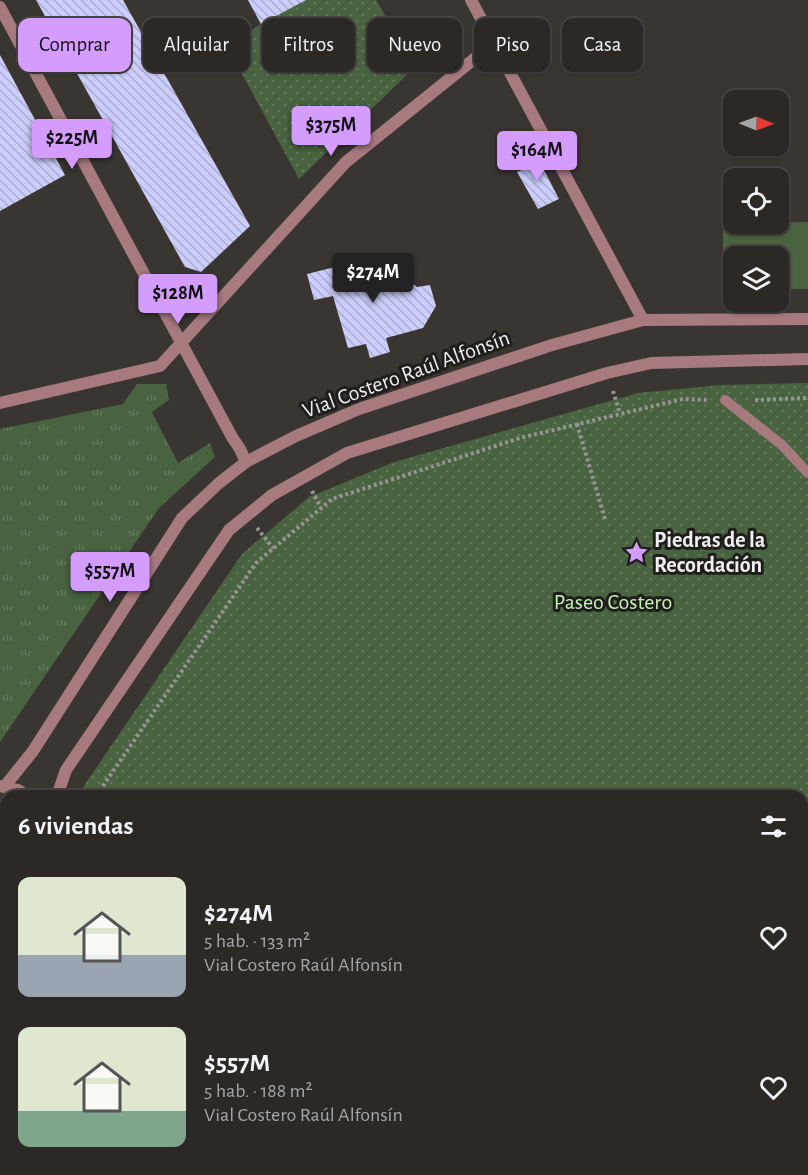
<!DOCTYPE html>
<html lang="es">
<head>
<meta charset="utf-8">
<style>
  :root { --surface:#2b2826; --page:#373432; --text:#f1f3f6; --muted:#a6a6a7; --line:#474443; --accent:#d39cfd }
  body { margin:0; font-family:"Alegreya Sans",sans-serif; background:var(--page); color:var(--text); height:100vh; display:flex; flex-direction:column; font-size:22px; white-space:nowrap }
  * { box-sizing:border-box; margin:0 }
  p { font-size:20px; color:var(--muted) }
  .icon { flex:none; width:33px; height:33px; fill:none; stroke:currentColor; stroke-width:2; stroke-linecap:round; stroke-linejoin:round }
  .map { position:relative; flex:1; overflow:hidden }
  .details { position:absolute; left:0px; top:790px; width:808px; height:386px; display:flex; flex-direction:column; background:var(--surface); border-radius:18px 18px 0 0; box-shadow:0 2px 4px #0004,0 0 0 2px var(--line) }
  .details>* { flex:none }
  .guide { position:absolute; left:18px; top:18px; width:772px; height:54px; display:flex; gap:12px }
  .needle { width:39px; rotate:91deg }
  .buttons { position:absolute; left:723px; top:90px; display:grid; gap:12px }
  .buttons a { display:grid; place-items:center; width:66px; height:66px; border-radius:12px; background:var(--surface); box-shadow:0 2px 4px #0004,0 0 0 2px var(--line); font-size:30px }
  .price { position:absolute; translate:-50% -51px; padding:0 14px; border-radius:6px; background:var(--accent); color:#111; font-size:20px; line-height:39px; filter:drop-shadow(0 2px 3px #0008) }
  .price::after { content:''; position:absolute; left:50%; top:36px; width:18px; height:14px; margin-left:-9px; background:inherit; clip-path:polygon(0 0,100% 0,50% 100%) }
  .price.selected { background:#222; color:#fff }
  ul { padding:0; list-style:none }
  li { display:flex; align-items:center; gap:18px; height:150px; padding:0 18px }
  li span { display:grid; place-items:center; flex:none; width:168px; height:120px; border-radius:12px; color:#555 }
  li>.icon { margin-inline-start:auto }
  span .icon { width:72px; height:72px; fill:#fffc; stroke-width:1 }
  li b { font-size:26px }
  h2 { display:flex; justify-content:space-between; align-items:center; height:72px; padding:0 18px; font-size:26px }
  .pill { padding:0 21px; border-radius:12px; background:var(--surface); box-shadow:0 2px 4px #0004,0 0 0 2px var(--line); font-size:21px; line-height:54px }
  .pill.selected { background:var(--accent); color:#111 }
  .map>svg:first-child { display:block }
</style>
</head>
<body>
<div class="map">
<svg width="808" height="1175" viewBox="0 0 808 1175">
  <defs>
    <pattern id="grass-tufts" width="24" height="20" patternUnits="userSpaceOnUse" patternTransform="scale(1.5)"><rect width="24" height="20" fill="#496240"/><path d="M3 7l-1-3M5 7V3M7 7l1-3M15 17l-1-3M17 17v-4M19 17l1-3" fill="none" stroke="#64795c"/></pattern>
    <pattern id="sand-dots" width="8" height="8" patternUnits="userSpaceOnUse" patternTransform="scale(1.5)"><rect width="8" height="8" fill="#463e1e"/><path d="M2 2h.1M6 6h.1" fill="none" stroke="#615a3f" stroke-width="1.8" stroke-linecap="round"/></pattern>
    <pattern id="park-dots" width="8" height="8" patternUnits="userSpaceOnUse" patternTransform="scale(1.5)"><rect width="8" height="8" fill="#496240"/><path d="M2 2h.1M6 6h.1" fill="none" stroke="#64795c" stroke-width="1.8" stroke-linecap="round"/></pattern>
    <pattern id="building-back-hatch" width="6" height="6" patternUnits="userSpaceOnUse" patternTransform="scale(1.5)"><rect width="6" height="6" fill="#cbcdfb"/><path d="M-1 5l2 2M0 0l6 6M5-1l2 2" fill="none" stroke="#aaacce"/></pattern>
  </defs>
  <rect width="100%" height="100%" fill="#393632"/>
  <!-- grass -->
  <polygon fill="url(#grass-tufts)" points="137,384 166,384 169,400 152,412 178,463 210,443 215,457 159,508 0,742 0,429 123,404"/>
  <!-- sand -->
  <g fill="url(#sand-dots)">
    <polygon points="808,909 808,1069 803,1073 802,913"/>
    <polygon points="365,1170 619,1170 609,1175 357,1175"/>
  </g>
  <!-- park -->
  <g fill="url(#park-dots)">
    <polygon points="248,0 376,0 415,67 299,179 227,46 261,24"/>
    <polygon points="808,383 808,909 803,913 802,796 77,796 242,554 309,497 394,462 638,393 720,385"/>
    <polygon points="6,895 6,1170 365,1170 357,1175 0,1175 0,897"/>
  </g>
  <!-- pitch -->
  <polygon fill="#496240" points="808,222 808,289 779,289 778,256 734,256 733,289 723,289 723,223"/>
  <!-- water -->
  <polygon fill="#052b3c" stroke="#4c6671" stroke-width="1.5" points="808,1069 808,1175 609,1175 619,1170 802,1170 803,1073"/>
  <!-- building -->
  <g fill="url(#building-back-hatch)">
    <polygon points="36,0 123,0 250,226 201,272 185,267"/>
    <polygon points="248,0 306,0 261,24"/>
    <polygon points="0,55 65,175 0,211"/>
    <polygon points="535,153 559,199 538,209 517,172 526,168 522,160"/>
    <polygon points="371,258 377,280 408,273 409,281 417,287 430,285 436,306 423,328 386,338 390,352 370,358 366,344 348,348 333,296 314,300 307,274"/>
  </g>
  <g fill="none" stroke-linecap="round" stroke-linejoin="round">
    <!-- path -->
    <g stroke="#979592" stroke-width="4" stroke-dasharray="3 3" stroke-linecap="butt">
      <polyline points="613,391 620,414"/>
      <polyline points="755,400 808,398"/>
      <polyline points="577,424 605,519"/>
      <polyline points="312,491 321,508"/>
      <polyline points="257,528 273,548"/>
      <polyline points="96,796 256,563 332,499 520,438 683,399 708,400"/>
      <polyline points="802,868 808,865"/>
      <polyline points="802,894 808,891"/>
      <polyline points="0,905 6,906"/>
      <polyline points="0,954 4,951 6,954"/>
      <polyline points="0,1075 6,1080"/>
      <polyline points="0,1152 6,1152"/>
      <polyline points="135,1170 142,1175"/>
      <polyline points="345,1175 353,1170"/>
    </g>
    <!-- service -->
    <polyline stroke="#a77a7e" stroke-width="10" points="725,400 782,445 808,473"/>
    <!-- minor -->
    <g stroke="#a77a7e" stroke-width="12">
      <polyline points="471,0 643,320"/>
      <polyline points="0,7 232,437 240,449 246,462"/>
      <polyline points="0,403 160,366 346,162 494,43"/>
    </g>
    <!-- tertiary -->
    <g stroke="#a77a7e" stroke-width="12">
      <polyline points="0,786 18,790 27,796"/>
      <polyline points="5,786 33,751 182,518 219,483 246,462 296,436 359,409 552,345 643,320 808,319"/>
      <polyline points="57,796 66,770 229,530 272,495 347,453 607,373 651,363 808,359"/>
      <polyline points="0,881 6,881"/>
    </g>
  </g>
  <!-- icons -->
  <defs>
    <symbol id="sight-bare" viewBox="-9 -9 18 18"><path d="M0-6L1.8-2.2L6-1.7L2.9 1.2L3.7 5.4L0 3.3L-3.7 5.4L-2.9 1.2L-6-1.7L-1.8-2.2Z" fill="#d39cfd" stroke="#1f1e1c" stroke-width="2.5" paint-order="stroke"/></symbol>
  </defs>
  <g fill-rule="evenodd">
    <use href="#sight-bare" x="620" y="536" width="33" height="33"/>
  </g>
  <g text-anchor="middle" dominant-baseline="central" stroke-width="6" stroke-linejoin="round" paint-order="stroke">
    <!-- street labels -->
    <g font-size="22" fill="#f1efed" stroke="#1f1e1c">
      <text transform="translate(406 374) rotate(-20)">Vial Costero Raúl Alfonsín</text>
    </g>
    <!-- poi labels -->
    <g font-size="22" font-weight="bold" fill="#f1efed" stroke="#1f1e1c" text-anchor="start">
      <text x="654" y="540">Piedras de la<tspan x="654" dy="25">Recordación</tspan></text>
    </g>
    <!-- park labels -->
    <g font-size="22" fill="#c4f2b5" stroke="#1f1e1c">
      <text x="613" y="602">Paseo Costero</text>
    </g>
  </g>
</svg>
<div class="buttons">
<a><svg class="needle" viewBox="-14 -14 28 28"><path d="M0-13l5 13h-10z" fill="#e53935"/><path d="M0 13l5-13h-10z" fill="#a6a6a7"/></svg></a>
<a><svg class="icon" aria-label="locate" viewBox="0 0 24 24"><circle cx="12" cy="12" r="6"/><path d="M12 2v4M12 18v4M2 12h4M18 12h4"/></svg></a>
<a><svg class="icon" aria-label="layers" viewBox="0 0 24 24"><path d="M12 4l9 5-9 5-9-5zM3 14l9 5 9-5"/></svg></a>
</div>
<b class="price" style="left:331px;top:157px">$375M</b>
<b class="price" style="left:72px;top:170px">$225M</b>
<b class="price" style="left:537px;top:182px">$164M</b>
<b class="price selected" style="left:373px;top:304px">$274M</b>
<b class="price" style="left:178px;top:325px">$128M</b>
<b class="price" style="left:110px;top:603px">$557M</b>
<div class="guide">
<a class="pill selected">Comprar</a>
<a class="pill">Alquilar</a>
<a class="pill">Filtros</a>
<a class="pill">Nuevo</a>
<a class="pill">Piso</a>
<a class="pill">Casa</a>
</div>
<section class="details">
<h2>6 viviendas<svg class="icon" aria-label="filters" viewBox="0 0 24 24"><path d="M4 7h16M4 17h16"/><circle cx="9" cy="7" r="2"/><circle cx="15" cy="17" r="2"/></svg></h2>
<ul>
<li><span style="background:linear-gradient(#dfe7d0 65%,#9aa5b1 0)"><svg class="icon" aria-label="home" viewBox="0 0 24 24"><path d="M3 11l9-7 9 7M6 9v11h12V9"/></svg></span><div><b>$274M</b><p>5 hab. · 133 m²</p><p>Vial Costero Raúl Alfonsín</p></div><svg class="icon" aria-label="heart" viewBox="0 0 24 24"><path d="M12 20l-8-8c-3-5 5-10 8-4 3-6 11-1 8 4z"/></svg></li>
<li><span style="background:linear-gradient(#dfe7d0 70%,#7fa58c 0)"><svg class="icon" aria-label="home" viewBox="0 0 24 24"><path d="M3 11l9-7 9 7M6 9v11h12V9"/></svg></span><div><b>$557M</b><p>5 hab. · 188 m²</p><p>Vial Costero Raúl Alfonsín</p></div><svg class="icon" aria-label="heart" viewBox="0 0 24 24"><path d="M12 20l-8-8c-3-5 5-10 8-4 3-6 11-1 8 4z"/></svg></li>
</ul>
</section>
</div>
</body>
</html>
